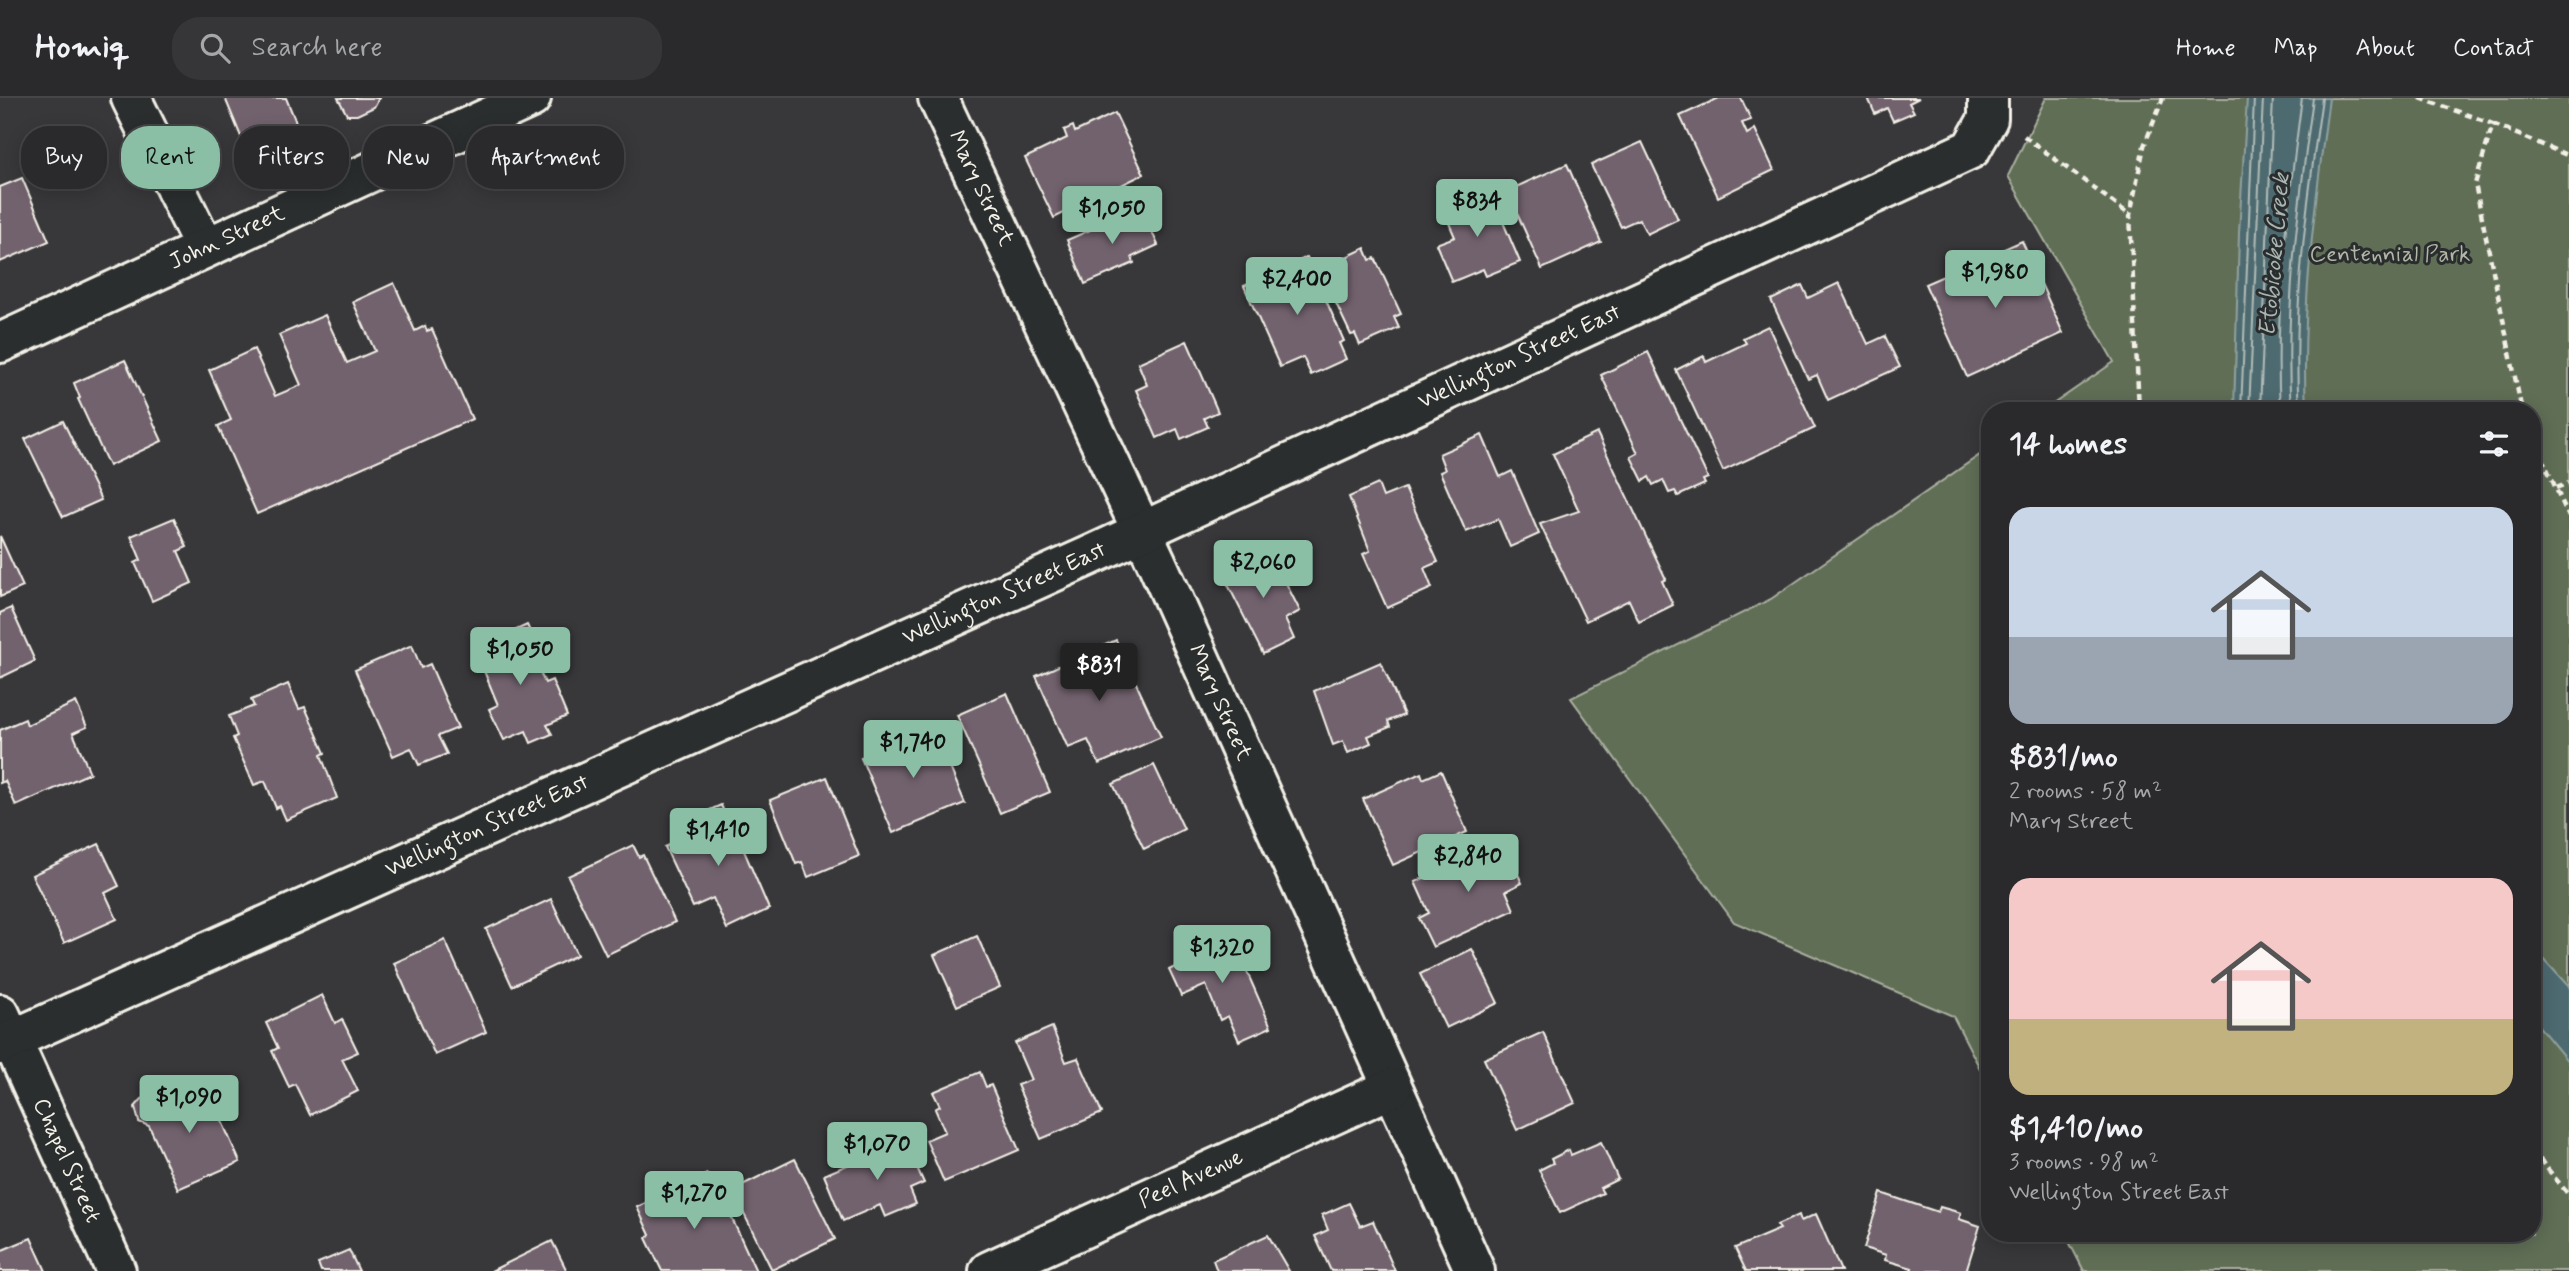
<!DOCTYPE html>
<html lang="en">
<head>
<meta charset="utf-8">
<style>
  :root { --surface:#2a2a2c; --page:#363638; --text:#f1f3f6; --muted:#a5a7a9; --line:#464648; --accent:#8abfa5 }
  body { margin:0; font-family:Mynerve,sans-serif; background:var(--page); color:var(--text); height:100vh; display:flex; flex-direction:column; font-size:26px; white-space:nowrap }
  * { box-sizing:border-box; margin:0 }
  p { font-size:23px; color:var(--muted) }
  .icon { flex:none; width:38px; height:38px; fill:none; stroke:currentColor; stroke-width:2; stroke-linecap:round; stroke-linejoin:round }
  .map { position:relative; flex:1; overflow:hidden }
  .sheet { position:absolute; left:1981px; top:304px; width:560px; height:840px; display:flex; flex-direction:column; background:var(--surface); border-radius:28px; box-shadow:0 4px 18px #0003,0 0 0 2px var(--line) }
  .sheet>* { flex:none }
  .hud { position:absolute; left:21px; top:28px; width:665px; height:63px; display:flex; gap:14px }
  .price { position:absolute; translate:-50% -60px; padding:0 16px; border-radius:7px; background:var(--accent); color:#111; font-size:23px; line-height:46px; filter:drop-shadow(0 2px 4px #0008) }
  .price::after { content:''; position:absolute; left:50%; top:42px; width:21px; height:16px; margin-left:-10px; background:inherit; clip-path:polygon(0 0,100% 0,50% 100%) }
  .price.current { background:#222; color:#fff }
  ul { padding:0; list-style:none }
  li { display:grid; align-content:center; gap:14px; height:371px; padding:0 28px }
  li span { display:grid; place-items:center; height:217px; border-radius:21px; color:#555 }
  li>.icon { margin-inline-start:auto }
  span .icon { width:126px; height:126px; fill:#fffc; stroke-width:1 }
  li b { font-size:30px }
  h2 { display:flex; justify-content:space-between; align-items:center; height:84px; padding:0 28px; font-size:30px }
  .chip { padding:0 24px; border-radius:28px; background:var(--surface); box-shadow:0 4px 18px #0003,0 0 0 2px var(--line); font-size:24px; line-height:63px }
  .chip.current { background:var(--accent); color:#111 }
  header { display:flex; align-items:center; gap:42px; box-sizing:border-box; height:98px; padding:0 35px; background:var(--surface); border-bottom:2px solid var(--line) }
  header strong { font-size:33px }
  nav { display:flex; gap:38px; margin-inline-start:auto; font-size:24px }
  .search { width:490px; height:63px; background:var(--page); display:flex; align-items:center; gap:18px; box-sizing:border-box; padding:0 24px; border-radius:28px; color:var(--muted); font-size:26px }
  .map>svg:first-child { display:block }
</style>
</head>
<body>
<header>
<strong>Homiq</strong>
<div class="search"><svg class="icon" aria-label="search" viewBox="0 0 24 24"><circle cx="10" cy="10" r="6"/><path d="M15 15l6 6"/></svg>Search here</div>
<nav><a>Home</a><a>Map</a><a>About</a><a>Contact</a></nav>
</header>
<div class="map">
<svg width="2569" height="1173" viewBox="0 0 2569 1173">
  <rect width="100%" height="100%" fill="#38383b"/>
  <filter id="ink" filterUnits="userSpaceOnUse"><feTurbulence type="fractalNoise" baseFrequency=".0143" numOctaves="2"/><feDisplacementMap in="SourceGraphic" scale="14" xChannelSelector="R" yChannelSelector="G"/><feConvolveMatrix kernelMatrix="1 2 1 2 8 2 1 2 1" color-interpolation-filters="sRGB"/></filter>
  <g filter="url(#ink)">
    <!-- green -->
    <g fill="#616e56" stroke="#aab09f" stroke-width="2">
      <polygon points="2046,0 2569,0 2569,1173 2084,1173 2065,1136 2532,1136 2532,313 2043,313 2114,264 2008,78"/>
      <polygon points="1990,350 1990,990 1953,918 1734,824 1571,600 1771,501"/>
    </g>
    <!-- water -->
    <g fill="#4d6b6f" stroke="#90a19f" stroke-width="2">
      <path d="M2247,0H2329C2315,105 2301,208 2306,313H2234L2239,135Z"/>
      <polygon points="2532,848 2569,889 2569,965 2532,920"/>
    </g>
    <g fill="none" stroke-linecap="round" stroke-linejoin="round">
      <!-- shore -->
      <g stroke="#b1bbb8" stroke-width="2">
        <polyline points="2241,313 2254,0"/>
        <polyline points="2249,313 2263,0"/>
        <polyline points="2260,313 2273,0"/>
        <path d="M2280,313C2274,208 2288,105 2302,0"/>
        <path d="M2291,313C2284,208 2299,104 2313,0"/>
        <path d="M2299,313C2292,208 2307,104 2322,0"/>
      </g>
    </g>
    <!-- building -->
    <g fill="#72626e" stroke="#f4f1e8" stroke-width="2">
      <polygon points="225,0 286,0 303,41 251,63"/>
      <polygon points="338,0 379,0 374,9 357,17 347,17"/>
      <polygon points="1719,0 1741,0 1751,22 1742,25 1747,36 1755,31 1774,72 1718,99 1680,18"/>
      <polygon points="1868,0 1919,0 1909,5 1914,14 1893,23 1887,10 1875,16"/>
      <polygon points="1115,15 1144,76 1054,120 1025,60 1067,40 1064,32 1073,28 1075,34"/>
      <polygon points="1642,44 1678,121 1647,136 1639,121 1621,129 1591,67"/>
      <polygon points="1567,66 1601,144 1542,171 1507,93"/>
      <polygon points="22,80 49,143 0,164 0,89"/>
      <polygon points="1489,91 1520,164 1486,178 1483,171 1452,184 1436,146 1455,139 1443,111"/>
      <polygon points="1141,110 1158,147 1132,159 1134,165 1085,186 1067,142"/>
      <polygon points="2022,143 2063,235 1967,279 1925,186 1955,173 1957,178 1990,164 1988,158"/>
      <polygon points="1365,150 1370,162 1375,160 1401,216 1394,219 1399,230 1360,247 1355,236 1351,237 1325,182 1346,173 1340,162"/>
      <polygon points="1307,159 1344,243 1339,245 1346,261 1311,277 1303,259 1280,269 1244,188"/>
      <polygon points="394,185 415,233 425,228 427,233 432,231 472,321 257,416 218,328 231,322 209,272 254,251 275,298 301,287 279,237 325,217 347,265 375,253 353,204"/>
      <polygon points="1839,185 1868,246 1885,238 1900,269 1828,302 1817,277 1808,281 1771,202 1802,187 1808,200"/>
      <polygon points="1768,228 1815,330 1723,373 1676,272 1704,258 1706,264 1746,245 1743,240"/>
      <polygon points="1187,243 1218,314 1204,320 1208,329 1181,341 1177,331 1157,340 1136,292 1147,287 1138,265"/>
      <polygon points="1648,254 1708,380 1703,382 1705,386 1678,398 1675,393 1669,395 1663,382 1653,387 1649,379 1643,383 1631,359 1638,355 1601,277"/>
      <polygon points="125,262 162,343 109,368 78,301 80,300 74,285"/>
      <polygon points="63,323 101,402 63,419 25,341"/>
      <polygon points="1597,335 1666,481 1662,483 1673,507 1639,524 1629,502 1586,523 1540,426 1579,413 1553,356"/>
      <polygon points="1482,337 1500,379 1512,373 1539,436 1510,449 1498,421 1466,434 1440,374 1445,372 1439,356"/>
      <polygon points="1378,386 1383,399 1405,390 1438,464 1424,470 1432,490 1387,510 1363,456 1370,453 1349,399"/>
      <polygon points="174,420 187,449 178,453 192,485 152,503 135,465 141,462 131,438"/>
      <polygon points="0,438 23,489 0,499"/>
      <polygon points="1269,451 1300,513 1285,521 1294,541 1263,556 1222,475"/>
      <polygon points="11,510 35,563 0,580 0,515"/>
      <polygon points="527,527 543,561 535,564 545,585 552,582 567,618 547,627 552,636 531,645 526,633 504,642 489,611 498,607 475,551"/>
      <polygon points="1116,542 1161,639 1099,666 1088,642 1068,650 1036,578"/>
      <polygon points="412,547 421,570 430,566 458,630 438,638 447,656 419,667 411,650 393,658 355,572"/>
      <polygon points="1381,564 1404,617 1388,623 1390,629 1368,638 1371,645 1348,655 1343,643 1333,647 1314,593"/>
      <polygon points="288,586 299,611 305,609 325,655 321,657 337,700 286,722 280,708 276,710 265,683 254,687 233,640 237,638 229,618 254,608 251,602"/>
      <polygon points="1007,595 1050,694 1000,715 957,617"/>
      <polygon points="76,604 87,629 73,635 90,675 16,708 5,683 0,685 0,632 25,621 27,627"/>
      <polygon points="933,629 965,705 893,735 861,660"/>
      <polygon points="1154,667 1184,731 1144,751 1113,686"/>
      <polygon points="1441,673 1467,734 1393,767 1363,701 1421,675 1423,681"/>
      <polygon points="827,679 859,758 808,779 802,764 796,766 770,702"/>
      <polygon points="721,707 727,721 730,720 769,811 727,831 713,800 693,809 665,749 693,736 687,722"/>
      <polygon points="1503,744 1522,785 1506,793 1514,812 1433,849 1419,820 1429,815 1415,784"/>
      <polygon points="99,746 119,788 105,795 117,821 64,845 32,777"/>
      <polygon points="633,747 639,759 643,757 675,824 606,857 568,778"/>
      <polygon points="551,801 577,857 512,888 486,831"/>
      <polygon points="1204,837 1210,854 1234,844 1271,929 1239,943 1228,918 1220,922 1206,887 1181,898 1169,872 1187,863 1180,847"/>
      <polygon points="977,838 1000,889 957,908 934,857"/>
      <polygon points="445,842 486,934 435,957 394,865"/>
      <polygon points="1472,851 1498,905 1446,930 1420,876"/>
      <polygon points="322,897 335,925 342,921 358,954 342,961 358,993 310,1017 295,986 289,989 272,953 278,950 266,925"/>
      <polygon points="1052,929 1066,964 1078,960 1102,1015 1041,1041 1017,987 1031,982 1015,945"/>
      <polygon points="1543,934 1575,1005 1517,1032 1484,961"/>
      <polygon points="980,974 986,989 991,987 1019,1052 944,1084 926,1042 945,1034 935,1011 940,1008 933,994"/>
      <polygon points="205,985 240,1064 178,1091 149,1028 139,1024 135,1009 142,1001 152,998 163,1004"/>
      <polygon points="902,1036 924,1085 910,1091 916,1106 885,1119 880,1107 843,1123 824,1077 889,1049 886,1042"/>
      <polygon points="1601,1044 1618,1081 1600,1090 1603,1095 1560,1115 1539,1072 1553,1065 1551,1061 1569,1052 1571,1057"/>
      <polygon points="795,1061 835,1141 772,1172 732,1092"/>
      <polygon points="707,1076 721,1104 724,1103 756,1173 662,1173 646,1140 650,1137 637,1109"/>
      <polygon points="1881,1095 1938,1114 1940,1109 1961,1115 1959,1121 1980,1128 1966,1173 1911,1173 1912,1170 1885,1162 1886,1157 1864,1150"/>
      <polygon points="1349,1105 1360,1128 1373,1123 1395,1173 1331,1173 1315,1138 1328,1132 1322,1117"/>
      <polygon points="1816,1116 1841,1173 1746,1173 1735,1150 1780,1131 1777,1127 1799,1117 1801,1123"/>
      <polygon points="1268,1137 1289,1173 1217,1173 1213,1162"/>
      <polygon points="31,1140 46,1173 0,1173 0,1153"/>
      <polygon points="552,1143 567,1173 491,1173"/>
      <polygon points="349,1152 359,1173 321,1173 318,1165"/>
    </g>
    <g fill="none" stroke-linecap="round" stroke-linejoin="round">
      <defs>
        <g id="minor">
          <polyline points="131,0 205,150"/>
          <path id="s1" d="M938,0L1156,463L1475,1173"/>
          <path id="s2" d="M0,245L531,0"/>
          <path id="s3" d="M0,916L116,1173"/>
          <path id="s4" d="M0,947L1089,458L1971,51L1988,21V0"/>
          <path id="s5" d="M989,1173L1392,990"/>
        </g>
      </defs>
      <!-- minor casing -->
      <use href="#minor" stroke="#f4f1e8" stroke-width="44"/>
      <!-- path -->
      <g stroke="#f4f1e8" stroke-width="4.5" stroke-dasharray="7 5" stroke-linecap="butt">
        <polyline points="2420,0 2493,26 2475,86 2522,313"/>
        <polyline points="2493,26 2569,58"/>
        <polyline points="2024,38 2130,117"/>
        <polyline points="2139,313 2130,117 2144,48 2163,0"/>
        <polyline points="2532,338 2569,419"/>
        <polyline points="2556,390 2569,385"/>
        <polyline points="2532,1052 2569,1097"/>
      </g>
      <!-- minor -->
      <use href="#minor" stroke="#2a2d2e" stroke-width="38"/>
    </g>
  </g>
  <g text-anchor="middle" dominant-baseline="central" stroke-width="6" stroke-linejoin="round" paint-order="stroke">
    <!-- street labels -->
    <g font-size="23" fill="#f4f1e8" stroke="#2a2d2e">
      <text stroke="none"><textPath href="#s1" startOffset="100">Mary Street</textPath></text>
      <text stroke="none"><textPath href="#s2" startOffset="250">John Street</textPath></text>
      <text stroke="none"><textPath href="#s4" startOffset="1668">Wellington Street East</textPath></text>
      <text stroke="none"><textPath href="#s4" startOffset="1101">Wellington Street East</textPath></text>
      <text stroke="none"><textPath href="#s1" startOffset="667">Mary Street</textPath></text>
      <text stroke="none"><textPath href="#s4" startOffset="534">Wellington Street East</textPath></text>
      <text stroke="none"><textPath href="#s3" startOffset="161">Chapel Street</textPath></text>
      <text stroke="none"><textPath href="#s5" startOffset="222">Peel Avenue</textPath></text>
    </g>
    <!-- park labels -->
    <g font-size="23" fill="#b2b6a6" stroke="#2a2d2e">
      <text x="2390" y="157">Centennial Park</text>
    </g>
    <!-- water labels -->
    <g font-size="24" font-style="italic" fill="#a9b5b2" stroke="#2a2d2e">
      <text transform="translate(2275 157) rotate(-85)">Etobicoke Creek</text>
    </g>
  </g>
</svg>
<b class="price" style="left:1477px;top:141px">$834</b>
<b class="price" style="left:1112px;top:148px">$1,050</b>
<b class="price" style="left:1995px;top:212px">$1,980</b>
<b class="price" style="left:1297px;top:219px">$2,400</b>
<b class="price" style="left:1263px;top:502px">$2,060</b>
<b class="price" style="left:520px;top:589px">$1,050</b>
<b class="price current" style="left:1099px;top:605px">$831</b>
<b class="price" style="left:913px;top:682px">$1,740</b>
<b class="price" style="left:718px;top:770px">$1,410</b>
<b class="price" style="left:1468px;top:796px">$2,840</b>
<b class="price" style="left:1222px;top:887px">$1,320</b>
<b class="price" style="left:189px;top:1037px">$1,090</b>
<b class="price" style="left:877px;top:1084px">$1,070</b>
<b class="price" style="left:694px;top:1133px">$1,270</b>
<div class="hud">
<a class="chip">Buy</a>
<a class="chip current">Rent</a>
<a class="chip">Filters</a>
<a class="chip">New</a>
<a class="chip">Apartment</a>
</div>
<section class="sheet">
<h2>14 homes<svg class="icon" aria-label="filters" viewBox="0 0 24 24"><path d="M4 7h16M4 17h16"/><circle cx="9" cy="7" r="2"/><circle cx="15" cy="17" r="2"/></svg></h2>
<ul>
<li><span style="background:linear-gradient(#c9d6e8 60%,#9aa5b1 0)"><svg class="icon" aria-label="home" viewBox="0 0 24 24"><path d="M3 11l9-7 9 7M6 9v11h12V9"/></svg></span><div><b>$831/mo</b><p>2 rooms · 58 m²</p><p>Mary Street</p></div></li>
<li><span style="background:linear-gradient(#f6c9c9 65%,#c2b280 0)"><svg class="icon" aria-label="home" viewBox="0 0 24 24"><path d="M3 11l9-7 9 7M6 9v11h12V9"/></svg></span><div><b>$1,410/mo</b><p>3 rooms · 98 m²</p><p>Wellington Street East</p></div></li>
</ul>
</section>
</div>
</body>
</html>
